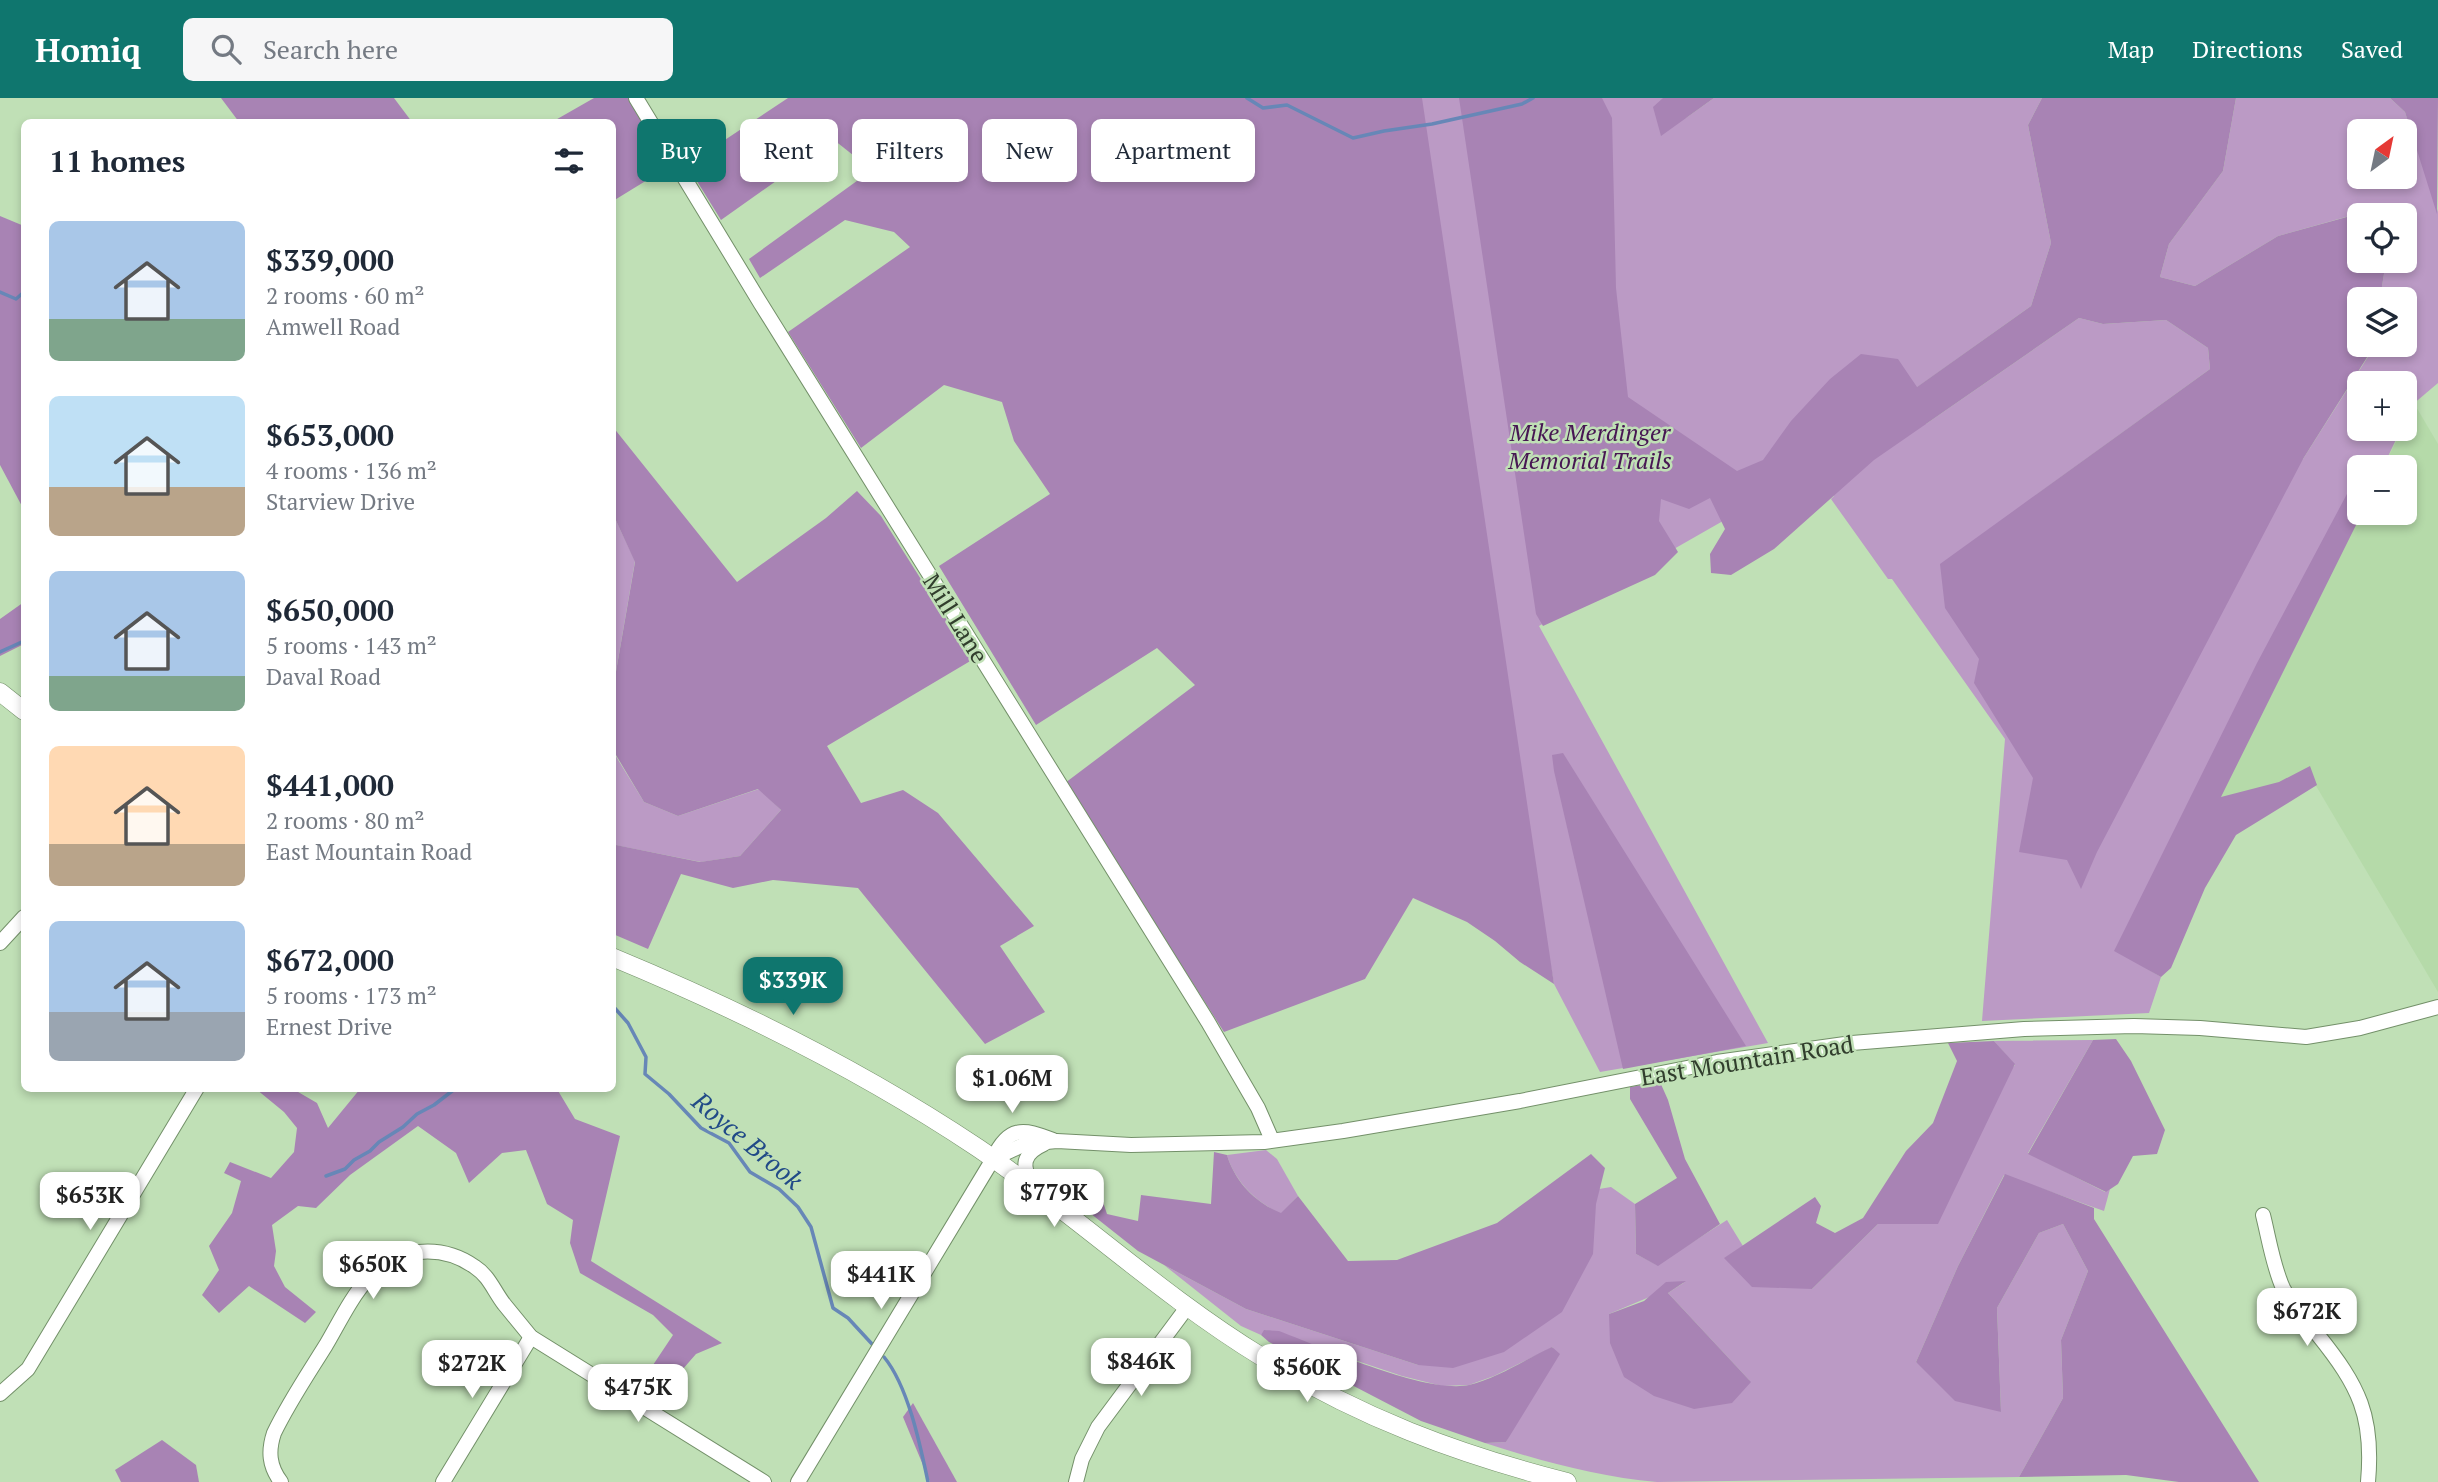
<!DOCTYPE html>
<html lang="en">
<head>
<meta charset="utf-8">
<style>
  :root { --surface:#fff; --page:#f6f6f7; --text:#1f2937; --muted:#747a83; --accent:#0f766e }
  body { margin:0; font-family:"PT Serif",serif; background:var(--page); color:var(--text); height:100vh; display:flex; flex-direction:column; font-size:26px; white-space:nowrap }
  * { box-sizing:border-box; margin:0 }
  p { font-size:23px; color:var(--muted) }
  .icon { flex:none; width:38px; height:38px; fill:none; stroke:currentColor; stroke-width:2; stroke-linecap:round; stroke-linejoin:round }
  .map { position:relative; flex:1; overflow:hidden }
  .panel { position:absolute; left:21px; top:21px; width:595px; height:973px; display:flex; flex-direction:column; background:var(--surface); border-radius:10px; box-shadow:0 4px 10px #0003 }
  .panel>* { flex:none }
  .banner { position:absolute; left:637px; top:21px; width:665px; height:63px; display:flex; gap:14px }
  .needle { width:46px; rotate:33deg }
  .buttons { position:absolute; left:2347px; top:21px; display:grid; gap:14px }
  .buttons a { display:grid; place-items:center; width:70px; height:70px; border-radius:10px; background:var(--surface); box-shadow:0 4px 10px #0003; font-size:35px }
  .price { position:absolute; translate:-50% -60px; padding:0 16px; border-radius:14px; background:#fff; color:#222; font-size:23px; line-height:46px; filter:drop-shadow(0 2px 4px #0008) }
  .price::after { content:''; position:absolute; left:50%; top:42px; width:21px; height:16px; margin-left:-10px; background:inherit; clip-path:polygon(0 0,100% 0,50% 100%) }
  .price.selected { background:var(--accent); color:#fff }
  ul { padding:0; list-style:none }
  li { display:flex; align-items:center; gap:21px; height:175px; padding:0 28px }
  li span { display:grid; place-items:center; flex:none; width:196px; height:140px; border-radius:10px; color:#555 }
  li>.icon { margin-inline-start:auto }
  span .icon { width:84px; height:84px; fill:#fffc; stroke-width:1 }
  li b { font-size:30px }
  h2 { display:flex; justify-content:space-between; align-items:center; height:84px; padding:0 28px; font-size:30px }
  .tag { padding:0 24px; border-radius:10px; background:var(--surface); box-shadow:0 4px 10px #0003; font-size:24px; line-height:63px }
  .tag.selected { background:var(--accent); color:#fff }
  header { display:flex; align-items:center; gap:42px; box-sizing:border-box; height:98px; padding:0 35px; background:var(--accent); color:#fff }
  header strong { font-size:33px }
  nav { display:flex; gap:38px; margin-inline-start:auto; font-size:24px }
  .search { width:490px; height:63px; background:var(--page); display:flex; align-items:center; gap:18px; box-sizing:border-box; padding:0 24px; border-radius:10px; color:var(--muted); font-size:26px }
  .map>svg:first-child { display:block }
</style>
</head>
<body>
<header>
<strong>Homiq</strong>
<div class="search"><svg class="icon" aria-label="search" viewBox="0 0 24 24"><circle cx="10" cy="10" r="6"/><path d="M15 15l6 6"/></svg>Search here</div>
<nav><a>Map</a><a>Directions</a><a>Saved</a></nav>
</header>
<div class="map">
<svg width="2438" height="1384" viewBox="0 0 2438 1384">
  <rect width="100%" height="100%" fill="#c0e0b6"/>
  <!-- built -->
  <polygon fill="#b5daa9" points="2415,307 2438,346 2438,894 2309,676 2216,703 2361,415 2404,415 2404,369 2383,369"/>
  <!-- green -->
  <g fill="#bb9ac5" fill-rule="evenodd">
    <path d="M1396,0H1694L1686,20L1714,0H2042L2028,27L2051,145L2031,208L1916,290L1926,326L2079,220L2103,226L2166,222L2208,250L2210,271L2036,397L2303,361L2371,254L2372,247H2404V201H2380L2386,163H2404V117H2359V122L2353,117L2278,138L2195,188L2160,179L2169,146L2223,73L2236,0H2390L2405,14L2438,114V285L2412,307L2405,324L2404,285H2359V331H2401L2383,369H2359V381L2356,379L2134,863L2161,879L2149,915L1982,923L2005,641L1892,481H1888L1831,401L1834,398L1814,371L1539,528L1768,945L1600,974L1554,886ZM2359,33H2404V79H2359Z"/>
    <polygon points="613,416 635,463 613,591"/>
    <polygon points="612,652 644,704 678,718 759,691 781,712 740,758 701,764 615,747 612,745"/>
    <path d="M2093,942L2028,1055L2105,1094L2110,1091L2104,1113L2004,1077L1958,1168L1916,1264L2001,1314L1997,1210L2039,1135L2063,1126L2088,1173L2061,1242L2063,1300L2019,1379L1657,1384C1598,1379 1541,1363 1485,1345L1506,1344L1553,1249L1494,1278L1469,1287L1442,1288L1402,1278L1265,1232L1261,1237L1241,1228L1164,1167L1246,1211L1418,1267L1595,1106L1599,1091L1611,1089L1635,1106L1636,1156L1657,1167L1727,1122L1743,1148L1725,1160L1812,1191L1878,1126L2015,967L1994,943ZM1685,1184L1668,1195L1750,1283L1609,1216Z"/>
    <path d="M1266,1052L1277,1061L1298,1098L1281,1116C1256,1104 1235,1084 1227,1057Z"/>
  </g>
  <!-- forest -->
  <g fill="#a883b4">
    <polygon points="221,0 394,0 412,24 239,24"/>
    <polygon points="594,0 628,0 670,68 613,103 612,24 552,24"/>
    <polygon points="788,0 1422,0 1554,886 1520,864 1495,843 1467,824 1413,800 1365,881 1224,934 1065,685 1195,587 1157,550 1036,627 939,468 1050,396 1014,343 1002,304 944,287 861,350 788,234 910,149 894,134 845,122 760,180 749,161 861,80 863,65 834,42 721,122 687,67"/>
    <polygon points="1459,0 1602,0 1612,20 1616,190 1628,299 1737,373 1763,362 1791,323 1830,281 1861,256 1898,261 1917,289 2031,208 2051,145 2028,27 2042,0 2236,0 2223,73 2169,146 2160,179 2195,188 2278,138 2354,117 2359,122 2359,163 2386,163 2380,201 2359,201 2359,247 2372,247 2371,253 2303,361 2097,754 2081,791 2067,762 2019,754 2033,680 1974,585 1979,561 1945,510 1940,466 2210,271 2208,250 2166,222 2103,226 2079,220 1874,362 1774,451 1731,477 1711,475 1710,456 1725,431 1710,400 1689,411 1661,401 1659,423 1678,454 1655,477 1543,528 1536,516"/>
    <polygon points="1663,0 1714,0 1661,38 1653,9"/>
    <polygon points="2390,0 2438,0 2437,116 2405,14"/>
    <polygon points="0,118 24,128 24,412 0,367"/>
    <polygon points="613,329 737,484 826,420 857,393 881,418 972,562 827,648 861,705 903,692 938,715 1034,828 1000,848 1045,914 985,946 858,790 773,782 733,790 681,776 648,851 613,836 613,745 616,747 700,764 740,758 781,712 758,691 678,718 644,704 613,652 613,591 635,464 613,416"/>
    <polygon points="2356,379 2359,381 2359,415 2362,415 2221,699 2279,684 2310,668 2317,687 2236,737 2205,790 2171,870 2161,879 2114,853 2257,565"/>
    <polygon points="24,504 24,546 0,558 0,521"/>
    <polygon points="1563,655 1746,948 1623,971 1554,673 1552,657"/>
    <polygon points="2116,941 2131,963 2165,1032 2157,1056 2133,1058 2118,1086 2106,1094 2028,1056 2093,942"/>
    <polygon points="1994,943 2015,966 1938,1126 1878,1126 1812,1191 1752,1189 1724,1160 1815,1099 1821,1108 1816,1125 1835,1135 1863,1120 1906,1053 1933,1025 1957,963 1948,945"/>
    <polygon points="1660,984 1668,1002 1685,1061 1720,1126 1658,1168 1636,1156 1635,1106 1677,1080 1630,1001 1630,989"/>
    <polygon points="256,991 293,991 317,1005 328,1030 360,991 557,991 575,1021 620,1038 591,1163 722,1245 696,1256 655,1303 639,1288 673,1237 653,1217 580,1175 570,1145 573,1122 547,1106 526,1052 502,1055 469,1085 456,1055 418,1028 350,1077 316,1110 298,1108 272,1127 276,1153 274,1168 285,1189 316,1214 305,1225 249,1188 219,1215 202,1197 219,1172 209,1148 232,1115 241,1083 224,1075 230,1064 271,1080 294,1054 297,1030 284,1014"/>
    <path d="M1214,1054L1227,1057C1235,1084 1256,1105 1281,1115L1298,1098L1348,1163L1397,1162L1497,1125L1591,1056L1605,1070L1596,1106L1593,1156L1562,1214L1504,1254L1453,1270L1418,1267L1246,1211L1138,1153L1076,1104L1101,1098L1107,1116L1138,1123L1141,1097L1211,1106Z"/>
    <polygon points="2005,1076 2094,1110 2094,1121 2259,1384 2179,1384 2126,1377 2019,1379 2063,1300 2061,1242 2088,1173 2063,1126 2039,1135 1997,1210 2001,1314 1955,1303 1916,1264 1958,1168"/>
    <polygon points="1686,1183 1668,1195 1751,1284 1732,1305 1694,1311 1654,1298 1624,1279 1610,1245 1609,1216 1644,1203 1666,1184"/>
    <path d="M1264,1232L1279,1233C1324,1250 1425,1296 1469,1287C1498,1280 1526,1261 1552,1249L1560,1256L1506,1344L1485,1345L1421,1323L1269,1244L1261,1237Z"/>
    <polygon points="913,1305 957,1384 930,1384 903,1319"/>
    <polygon points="162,1342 196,1367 199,1384 121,1384 115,1372"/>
  </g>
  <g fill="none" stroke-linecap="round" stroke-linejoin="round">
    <!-- stream -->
    <g stroke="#6787b7" stroke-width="3.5">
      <polyline points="1247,0 1263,10 1287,7 1353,40 1384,33 1432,26 1522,6 1533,0"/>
      <polyline points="0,194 16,201 24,194"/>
      <polyline points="0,554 24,543"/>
      <polyline points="612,907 628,925 646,959 645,976 669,996 701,1030 729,1045 750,1074 779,1091 798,1109 811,1129 833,1210 848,1220 872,1246"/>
      <polyline points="326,1078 345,1071 354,1062 370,1053 379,1044 403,1029 417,1016 434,1007 456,990"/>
      <path d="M884,1259C908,1288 920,1346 928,1384"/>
    </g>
    <defs>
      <g id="minor">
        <polyline points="636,0 761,206 1208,924 1258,1010 1272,1042"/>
        <polyline points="0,845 24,819"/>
        <polyline points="993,1061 1025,1046 1057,1043 1131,1047 1264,1044 1343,1033 1520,1003 1717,964 1852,945 2024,931 2134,928 2200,930 2306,939 2360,930 2438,909"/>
        <path d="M1033,1088C1021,1068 1022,1056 1044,1046"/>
        <path d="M2263,1117C2269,1141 2273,1168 2283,1190C2292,1207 2306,1222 2318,1237C2359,1288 2374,1318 2368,1384"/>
        <polyline points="0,1296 28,1271 197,990"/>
        <path d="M281,1384C269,1368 268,1353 274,1335C289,1304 308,1276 326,1247C349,1208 368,1159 419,1154C439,1152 458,1157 475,1169C489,1178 494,1193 504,1206C513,1217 522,1228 531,1239L764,1384"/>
        <polyline points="443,1384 531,1239"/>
        <path d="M798,1384L993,1061C1008,1028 1023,1030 1053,1042"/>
        <polyline points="1076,1384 1082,1361 1098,1329 1188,1208"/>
      </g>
      <g id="major">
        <polyline points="0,594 24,613"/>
        <path d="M612,859C740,912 863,973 978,1050C1075,1116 1162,1198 1262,1259C1359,1319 1457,1356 1567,1384"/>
      </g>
    </defs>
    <!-- minor casing -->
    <use href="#minor" stroke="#739069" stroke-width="16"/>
    <!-- major casing -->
    <use href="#major" stroke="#739069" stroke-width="19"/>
    <!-- minor -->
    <use href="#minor" stroke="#fff" stroke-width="14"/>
    <!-- major -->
    <use href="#major" stroke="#fff" stroke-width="18"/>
  </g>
  <g text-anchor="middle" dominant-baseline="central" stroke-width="5" stroke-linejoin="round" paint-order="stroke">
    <!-- park labels -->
    <g font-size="24" font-style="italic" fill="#471753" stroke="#c0e0b6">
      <text x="1590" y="334">Mike Merdinger<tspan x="1590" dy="28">Memorial Trails</tspan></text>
    </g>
    <!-- street labels -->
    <g font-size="24" fill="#313e2d" stroke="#c0e0b6">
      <text transform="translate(956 520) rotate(58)">Mill Lane</text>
      <text transform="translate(1747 962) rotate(-9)">East Mountain Road</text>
    </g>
    <!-- water labels -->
    <g font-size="26" font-style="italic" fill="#214a87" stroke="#c0e0b6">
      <text transform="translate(748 1042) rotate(40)">Royce Brook</text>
    </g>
  </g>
</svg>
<div class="buttons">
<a><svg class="needle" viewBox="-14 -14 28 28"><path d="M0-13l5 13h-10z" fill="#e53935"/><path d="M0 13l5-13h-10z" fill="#747a83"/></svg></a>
<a><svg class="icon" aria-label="locate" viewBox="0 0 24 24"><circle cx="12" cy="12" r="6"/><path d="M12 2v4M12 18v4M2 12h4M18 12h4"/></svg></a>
<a><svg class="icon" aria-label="layers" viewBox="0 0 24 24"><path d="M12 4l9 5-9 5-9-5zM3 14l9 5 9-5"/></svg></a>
<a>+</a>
<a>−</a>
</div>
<b class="price selected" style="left:793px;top:919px">$339K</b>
<b class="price" style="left:1012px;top:1017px">$1.06M</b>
<b class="price" style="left:1054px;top:1131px">$779K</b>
<b class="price" style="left:90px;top:1134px">$653K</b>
<b class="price" style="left:373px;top:1203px">$650K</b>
<b class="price" style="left:881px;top:1213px">$441K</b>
<b class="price" style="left:2307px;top:1250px">$672K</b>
<b class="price" style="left:1141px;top:1300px">$846K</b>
<b class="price" style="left:472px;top:1302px">$272K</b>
<b class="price" style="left:1307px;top:1306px">$560K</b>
<b class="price" style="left:638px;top:1326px">$475K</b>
<div class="banner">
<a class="tag selected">Buy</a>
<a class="tag">Rent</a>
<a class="tag">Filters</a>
<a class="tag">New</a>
<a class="tag">Apartment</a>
</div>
<section class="panel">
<h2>11 homes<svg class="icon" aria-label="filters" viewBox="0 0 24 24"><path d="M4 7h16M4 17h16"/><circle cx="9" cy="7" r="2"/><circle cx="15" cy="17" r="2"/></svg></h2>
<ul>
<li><span style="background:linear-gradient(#a9c7e8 70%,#7fa58c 0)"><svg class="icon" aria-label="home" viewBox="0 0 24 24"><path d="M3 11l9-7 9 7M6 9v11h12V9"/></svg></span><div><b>$339,000</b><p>2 rooms · 60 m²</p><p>Amwell Road</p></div></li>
<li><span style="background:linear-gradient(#bfe0f5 65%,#b9a48a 0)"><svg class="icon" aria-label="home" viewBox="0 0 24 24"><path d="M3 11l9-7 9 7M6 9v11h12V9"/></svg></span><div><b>$653,000</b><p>4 rooms · 136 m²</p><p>Starview Drive</p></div></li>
<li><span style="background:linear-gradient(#a9c7e8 75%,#7fa58c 0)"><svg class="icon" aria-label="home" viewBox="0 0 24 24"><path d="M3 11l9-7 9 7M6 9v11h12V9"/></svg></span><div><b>$650,000</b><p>5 rooms · 143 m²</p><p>Daval Road</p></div></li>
<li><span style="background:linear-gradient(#ffd9b3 70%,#b9a48a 0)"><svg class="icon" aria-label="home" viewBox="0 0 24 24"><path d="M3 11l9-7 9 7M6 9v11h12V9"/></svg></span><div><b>$441,000</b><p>2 rooms · 80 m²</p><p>East Mountain Road</p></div></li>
<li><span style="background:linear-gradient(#a9c7e8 65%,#9aa5b1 0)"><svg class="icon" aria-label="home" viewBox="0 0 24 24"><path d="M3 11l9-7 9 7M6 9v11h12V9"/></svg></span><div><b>$672,000</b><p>5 rooms · 173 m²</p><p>Ernest Drive</p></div></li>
</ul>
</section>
</div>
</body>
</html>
